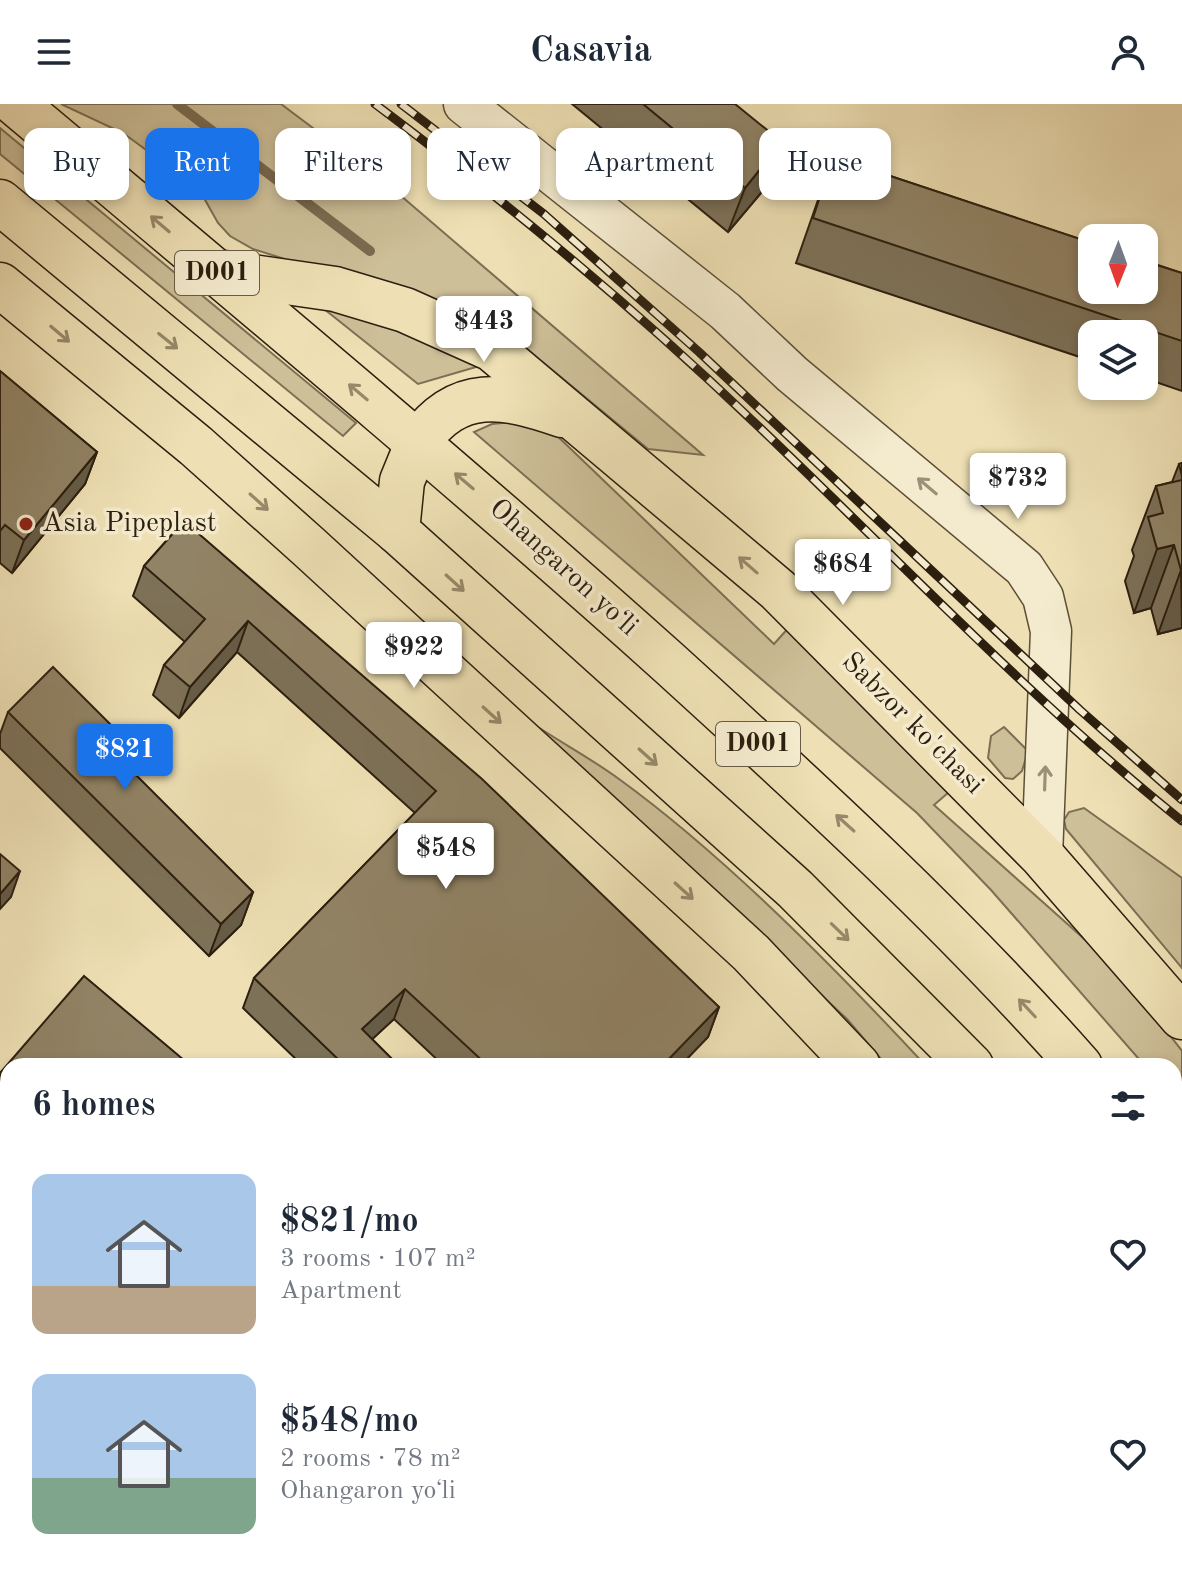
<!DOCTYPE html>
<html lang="en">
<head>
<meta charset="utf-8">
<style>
  :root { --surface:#fff; --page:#f6f6f7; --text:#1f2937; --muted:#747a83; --accent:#1a73e8 }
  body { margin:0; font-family:"Old Standard TT",serif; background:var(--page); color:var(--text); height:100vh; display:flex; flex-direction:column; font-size:30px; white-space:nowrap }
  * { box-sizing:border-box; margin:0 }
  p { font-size:26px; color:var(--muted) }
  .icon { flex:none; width:44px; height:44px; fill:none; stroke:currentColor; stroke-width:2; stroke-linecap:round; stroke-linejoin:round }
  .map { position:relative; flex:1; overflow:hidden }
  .drawer { position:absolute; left:0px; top:954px; width:1182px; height:512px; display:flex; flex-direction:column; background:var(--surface); border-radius:24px 24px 0 0; box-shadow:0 4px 12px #0003 }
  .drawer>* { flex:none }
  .hud { position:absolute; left:24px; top:24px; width:1134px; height:72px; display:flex; gap:16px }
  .needle { width:52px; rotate:181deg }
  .fabs { position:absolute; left:1078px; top:120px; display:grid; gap:16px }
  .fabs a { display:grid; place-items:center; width:80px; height:80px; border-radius:16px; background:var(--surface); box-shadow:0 4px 12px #0003; font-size:40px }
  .price { position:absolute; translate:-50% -68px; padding:0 18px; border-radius:8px; background:#fff; color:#222; font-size:26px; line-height:52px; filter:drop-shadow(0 2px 4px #0008) }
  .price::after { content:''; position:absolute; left:50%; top:48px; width:24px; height:18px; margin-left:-12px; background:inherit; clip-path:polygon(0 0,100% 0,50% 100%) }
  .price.on { background:var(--accent); color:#fff }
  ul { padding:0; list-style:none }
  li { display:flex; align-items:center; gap:24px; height:200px; padding:0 32px }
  li span { display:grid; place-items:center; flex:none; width:224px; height:160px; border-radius:16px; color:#555 }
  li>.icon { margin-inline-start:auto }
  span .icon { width:96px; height:96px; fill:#fffc; stroke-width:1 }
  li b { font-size:34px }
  h2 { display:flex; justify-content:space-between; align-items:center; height:96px; padding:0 32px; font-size:34px }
  .tag { padding:0 28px; border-radius:16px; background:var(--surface); box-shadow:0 4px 12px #0003; font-size:28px; line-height:72px }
  .tag.on { background:var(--accent); color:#fff }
  header { display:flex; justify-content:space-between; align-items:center; height:104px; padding:0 32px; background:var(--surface); font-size:36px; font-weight:800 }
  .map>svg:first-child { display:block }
</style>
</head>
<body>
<header><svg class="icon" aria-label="menu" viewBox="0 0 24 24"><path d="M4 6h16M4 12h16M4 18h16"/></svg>Casavia<svg class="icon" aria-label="person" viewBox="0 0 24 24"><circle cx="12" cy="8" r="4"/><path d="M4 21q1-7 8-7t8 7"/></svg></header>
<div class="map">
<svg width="1182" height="1466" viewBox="0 0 1182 1466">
  <rect width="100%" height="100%" fill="#eee0b4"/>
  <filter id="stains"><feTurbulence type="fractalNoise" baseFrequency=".0025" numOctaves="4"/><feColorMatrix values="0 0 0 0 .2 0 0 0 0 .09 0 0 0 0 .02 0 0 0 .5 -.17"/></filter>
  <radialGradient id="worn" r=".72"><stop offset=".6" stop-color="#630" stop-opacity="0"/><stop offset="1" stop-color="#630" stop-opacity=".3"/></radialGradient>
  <!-- green -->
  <g fill="#cdbf98" stroke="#7c6f54" stroke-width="2">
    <polygon points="61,0 281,0 386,79 703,351 648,345 510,231 491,220 253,145 230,132 218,119 200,87 179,70 123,29"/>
    <polygon points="0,24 356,319 343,332 0,50"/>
    <polygon points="309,193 400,220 483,261 418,280"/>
    <polygon points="513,318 551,326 774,540 791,521 956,682 934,701 1119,866 1182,947 1182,1009 1174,999 1174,962 1145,962 991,786 917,709 474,328 492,320"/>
    <path d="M526,615C556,636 589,653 619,675C725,752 836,865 926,962H887L847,915Z"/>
    <polygon points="1004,623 1028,647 1022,667 1013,675 1005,674 988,654 991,632"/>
    <polygon points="1084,704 1182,774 1182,864 1066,725 1064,716 1069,708"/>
    <polygon points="1174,1240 1182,1250 1182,1345 1174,1335"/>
  </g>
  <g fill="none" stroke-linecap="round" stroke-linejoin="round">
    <!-- stream -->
    <polyline stroke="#796b50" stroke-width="10" points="177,0 370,147"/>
    <defs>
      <polyline id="minor" points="464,0 725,207 792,270 1024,464 1043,493 1051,527 1042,752"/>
      <g id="major">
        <polyline points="217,168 335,185 405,206 492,245 778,486 1042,752 1182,913"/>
        <polyline points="0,181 196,342 309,443 751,849 858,962"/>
        <path d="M418,338C458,281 504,291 562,311"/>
        <polyline points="1174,1366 1182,1377"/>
      </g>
      <g id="highway">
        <path d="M16,0C235,184 455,367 668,558C811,688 952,817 1080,962"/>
        <polyline points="0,98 397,427 795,785 971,962"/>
        <polyline points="397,427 402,377 418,338"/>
        <polyline points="1174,1070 1182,1080"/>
        <polyline points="1174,1193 1182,1202"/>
      </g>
    </defs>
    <!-- minor casing -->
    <use href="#minor" stroke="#5c4f38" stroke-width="43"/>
    <!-- major casing -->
    <use href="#major" stroke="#2c1f0f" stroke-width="47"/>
    <!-- highway casing -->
    <use href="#highway" stroke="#2c1f0f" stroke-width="47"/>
    <!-- minor -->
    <use href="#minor" stroke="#f4ebce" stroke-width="40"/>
    <!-- major -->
    <use href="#major" stroke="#eee0b4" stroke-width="44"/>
    <!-- highway -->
    <use href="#highway" stroke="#eee0b4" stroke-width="44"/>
    <defs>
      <g id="rail">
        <path d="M375,0C509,100 637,206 758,322C898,455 1031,596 1182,717"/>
        <polyline points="401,0 544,110 699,248 1080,606 1182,696"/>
      </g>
    </defs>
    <!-- rail casing -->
    <use href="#rail" stroke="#2c1f0f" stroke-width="9"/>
    <!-- rail -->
    <use href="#rail" stroke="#f4ebce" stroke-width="6" stroke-dasharray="18" stroke-linecap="butt"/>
  </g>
  <!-- wall -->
  <g fill="#7d7157" stroke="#2c1f0f" stroke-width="2">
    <polygon points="572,0 735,0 766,83 728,128"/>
    <polygon points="833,53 1182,169 1182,287 1144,274 1144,230 1092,230 1092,257 796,159"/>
    <polygon points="0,267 97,348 85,380 12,469 0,459"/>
    <polygon points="1182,359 1182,524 1158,530 1151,504 1134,509 1125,477 1134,452 1132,446 1156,382 1172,378 1179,360"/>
    <polygon points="184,417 719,903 708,933 680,962 444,962 394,915 372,935 399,962 303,962 243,904 254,874 415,709 237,548 179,614 153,591 164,561 185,538 133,492 144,462"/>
    <polygon points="8,608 114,624 107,643 253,788 241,821 209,852 0,644 0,630"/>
    <polygon points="8,962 8,1220 0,1214 0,969"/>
    <polygon points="282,1458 714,1466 279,1466"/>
    <polygon points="1030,1458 1146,1458 1153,1466 1036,1466"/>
  </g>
  <!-- shaded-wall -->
  <g fill="#665c47" stroke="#2c1f0f" stroke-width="2">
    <polygon points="782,38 766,83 728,128 745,84"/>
    <polygon points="97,348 85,380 12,469 24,436"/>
    <polygon points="1174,441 1151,504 1134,509 1157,445"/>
    <polygon points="1181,466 1182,524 1158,530"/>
    <polygon points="248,517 237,548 179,614 190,583"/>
    <polygon points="114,624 102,656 101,636"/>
    <polygon points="20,767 11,793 0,805 0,790"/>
    <polygon points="253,788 241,821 209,852 221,820"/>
    <polygon points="405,885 394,915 351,955 362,925"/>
    <polygon points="719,903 708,933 680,962 662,962"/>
    <polygon points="8,1426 8,1444 0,1453 0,1436"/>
  </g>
  <!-- building -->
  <g fill="#918365" stroke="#2c1f0f" stroke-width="2">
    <polygon points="643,0 735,0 782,38 745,84"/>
    <polygon points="833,53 1092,139 1092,186 1144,186 1144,157 1182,169 1182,237 813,114"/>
    <polygon points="0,267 97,348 24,436 5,421 0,427"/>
    <polygon points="1182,359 1182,372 1179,360"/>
    <polygon points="1182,376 1182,466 1181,466 1174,441 1157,445 1148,413 1163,409 1156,382"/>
    <polygon points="184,417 482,675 719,903 662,962 488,962 405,885 362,925 399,962 345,962 254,874 436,687 248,517 190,583 164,561 205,515 144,462"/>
    <polygon points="53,563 114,624 101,636 253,788 221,820 8,608"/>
    <polygon points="0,750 20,767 0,790"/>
    <polygon points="84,872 191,962 8,962 8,1179 0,1172 0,969"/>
    <polygon points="0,1269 8,1276 8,1426 1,1434"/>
    <polygon points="282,1458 717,1458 714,1466 300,1466 282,1459"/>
    <polygon points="1000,1458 1010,1458 1024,1466 995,1466"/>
    <polygon points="1057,1458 1146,1458 1153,1466 1064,1466"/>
  </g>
  <!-- one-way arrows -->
  <defs><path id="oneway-shaft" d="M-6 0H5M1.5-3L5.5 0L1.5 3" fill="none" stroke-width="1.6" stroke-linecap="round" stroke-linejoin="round" transform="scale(2)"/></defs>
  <g stroke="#97896a">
    <use href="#oneway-shaft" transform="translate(160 120) rotate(-140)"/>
    <use href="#oneway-shaft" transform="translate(60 230) rotate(40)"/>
    <use href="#oneway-shaft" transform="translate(168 237) rotate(39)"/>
    <use href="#oneway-shaft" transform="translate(358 288) rotate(-140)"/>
    <use href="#oneway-shaft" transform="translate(464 377) rotate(-140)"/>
    <use href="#oneway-shaft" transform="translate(259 398) rotate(42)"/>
    <use href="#oneway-shaft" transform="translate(748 461) rotate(-139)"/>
    <use href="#oneway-shaft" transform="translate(455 479) rotate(42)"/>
    <use href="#oneway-shaft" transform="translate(492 611) rotate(42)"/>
    <use href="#oneway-shaft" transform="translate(648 653) rotate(42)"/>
    <use href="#oneway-shaft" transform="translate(845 719) rotate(-138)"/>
    <use href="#oneway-shaft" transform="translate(684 787) rotate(42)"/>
    <use href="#oneway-shaft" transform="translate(840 828) rotate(44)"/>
    <use href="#oneway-shaft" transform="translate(1027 904) rotate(-133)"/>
  </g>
  <g stroke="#9a8f78">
    <use href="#oneway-shaft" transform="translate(927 382) rotate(-140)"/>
    <use href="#oneway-shaft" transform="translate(1045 674) rotate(-88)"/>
  </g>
  <!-- markers -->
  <circle fill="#8f2418" stroke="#f4ebce" stroke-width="3" cx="26" cy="420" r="8"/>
  <g text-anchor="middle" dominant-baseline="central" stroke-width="7" stroke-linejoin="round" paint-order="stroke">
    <!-- shield labels -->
    <g fill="#f4ebce" stroke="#685c48" stroke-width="2">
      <rect x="175" y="147" width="84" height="44" rx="6"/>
      <rect x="716" y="618" width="84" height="44" rx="6"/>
    </g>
    <g font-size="26" font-weight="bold" fill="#2c1f0f">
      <text x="217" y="169">D001</text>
      <text x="758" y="640">D001</text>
    </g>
    <!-- poi labels -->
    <g font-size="28" fill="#2c1f0f" stroke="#f4ebce" text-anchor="start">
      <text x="42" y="420">Asia Pipeplast</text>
    </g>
    <!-- street labels -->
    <g font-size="28" fill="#2c1f0f" stroke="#f4ebce">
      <text transform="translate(563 464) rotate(42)">Ohangaron yoʻli</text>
      <text transform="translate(912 620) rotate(45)">Sabzor ko'chasi</text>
    </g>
  </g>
  <rect width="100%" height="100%" filter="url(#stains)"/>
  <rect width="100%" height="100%" fill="url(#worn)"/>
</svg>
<div class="fabs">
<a><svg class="needle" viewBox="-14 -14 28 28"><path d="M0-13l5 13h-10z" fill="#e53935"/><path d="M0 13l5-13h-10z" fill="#747a83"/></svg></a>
<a><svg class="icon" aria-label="layers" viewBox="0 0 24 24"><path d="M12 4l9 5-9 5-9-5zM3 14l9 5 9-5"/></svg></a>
</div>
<b class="price" style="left:484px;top:260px">$443</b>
<b class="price" style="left:1018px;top:417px">$732</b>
<b class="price" style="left:843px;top:503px">$684</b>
<b class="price" style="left:414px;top:586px">$922</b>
<b class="price on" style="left:125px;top:688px">$821</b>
<b class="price" style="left:446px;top:787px">$548</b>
<div class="hud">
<a class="tag">Buy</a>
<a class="tag on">Rent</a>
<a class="tag">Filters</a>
<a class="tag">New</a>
<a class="tag">Apartment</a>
<a class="tag">House</a>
</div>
<section class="drawer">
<h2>6 homes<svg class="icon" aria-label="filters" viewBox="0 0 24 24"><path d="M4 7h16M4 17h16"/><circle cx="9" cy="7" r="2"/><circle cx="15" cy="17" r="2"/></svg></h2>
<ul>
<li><span style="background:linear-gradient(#a9c7e8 70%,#b9a48a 0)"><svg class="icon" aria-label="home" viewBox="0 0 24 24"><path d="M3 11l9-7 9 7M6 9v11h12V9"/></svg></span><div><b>$821/mo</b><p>3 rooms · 107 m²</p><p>Apartment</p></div><svg class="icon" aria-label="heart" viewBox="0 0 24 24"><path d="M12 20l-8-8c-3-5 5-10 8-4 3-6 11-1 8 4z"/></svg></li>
<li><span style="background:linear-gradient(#a9c7e8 65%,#7fa58c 0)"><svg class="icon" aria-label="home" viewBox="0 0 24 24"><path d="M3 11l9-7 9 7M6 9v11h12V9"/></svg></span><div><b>$548/mo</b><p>2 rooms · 78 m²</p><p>Ohangaron yoʻli</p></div><svg class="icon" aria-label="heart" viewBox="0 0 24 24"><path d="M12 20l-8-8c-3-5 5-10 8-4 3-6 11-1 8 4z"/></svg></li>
</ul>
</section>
</div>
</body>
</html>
